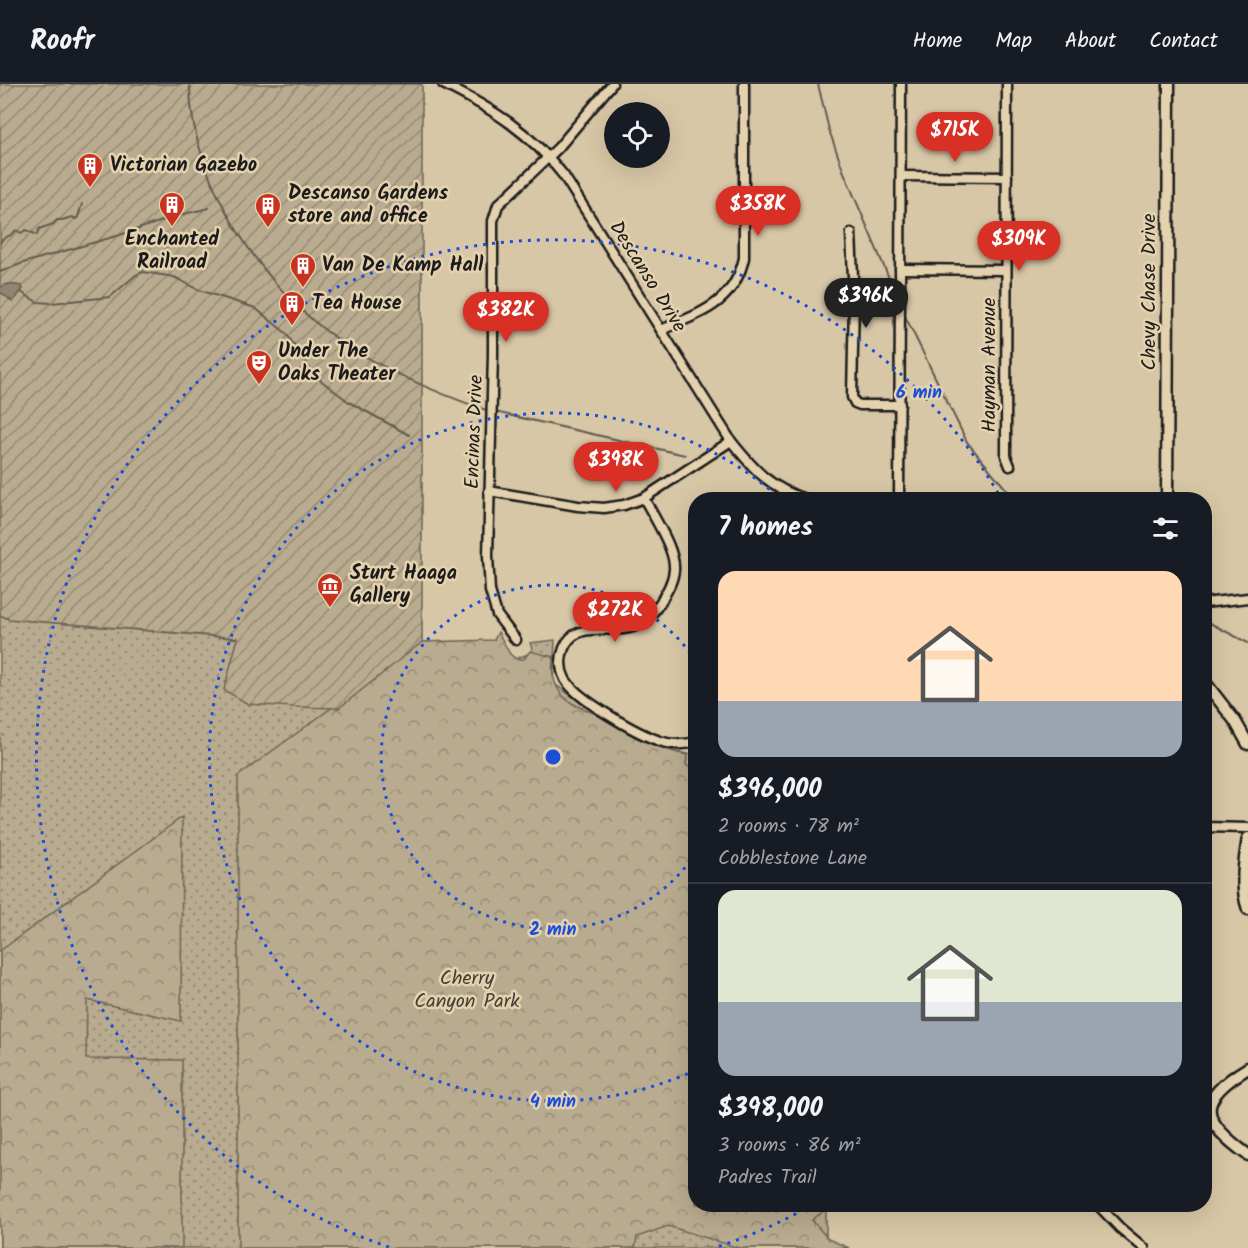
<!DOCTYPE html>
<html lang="en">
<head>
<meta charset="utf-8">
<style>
  :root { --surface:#171b24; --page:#20242c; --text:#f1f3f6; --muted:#9ea1a6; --line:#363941; --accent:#d93025 }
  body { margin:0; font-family:Kalam,sans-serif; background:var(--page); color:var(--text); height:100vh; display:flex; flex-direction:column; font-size:22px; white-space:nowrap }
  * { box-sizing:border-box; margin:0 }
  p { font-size:20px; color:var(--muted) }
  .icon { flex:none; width:33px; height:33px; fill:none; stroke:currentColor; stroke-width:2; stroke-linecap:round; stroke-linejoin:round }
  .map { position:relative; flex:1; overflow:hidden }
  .side { position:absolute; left:688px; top:408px; width:524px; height:720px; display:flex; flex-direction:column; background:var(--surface); border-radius:24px; box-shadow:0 6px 24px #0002 }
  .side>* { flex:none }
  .fabs { position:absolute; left:604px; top:18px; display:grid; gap:12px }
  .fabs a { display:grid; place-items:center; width:66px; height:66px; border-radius:50%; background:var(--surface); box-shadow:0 6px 24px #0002; font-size:30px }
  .price { position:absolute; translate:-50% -51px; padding:0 14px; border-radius:21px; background:var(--accent); color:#fff; font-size:20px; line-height:39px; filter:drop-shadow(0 2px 3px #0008) }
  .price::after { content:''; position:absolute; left:50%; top:36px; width:18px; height:14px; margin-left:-9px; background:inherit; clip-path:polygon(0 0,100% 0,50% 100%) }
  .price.on { background:#222; color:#fff }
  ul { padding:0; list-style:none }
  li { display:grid; align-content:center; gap:12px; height:318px; padding:0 30px }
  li+li { border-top:2px solid var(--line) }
  li span { display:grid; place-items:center; height:186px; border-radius:18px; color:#555 }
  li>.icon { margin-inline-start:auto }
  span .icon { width:108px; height:108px; fill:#fffc; stroke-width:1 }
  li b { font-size:26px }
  h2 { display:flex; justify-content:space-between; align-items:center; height:72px; padding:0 30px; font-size:26px }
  header { display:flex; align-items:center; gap:36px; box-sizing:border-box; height:84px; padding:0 30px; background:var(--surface); border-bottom:2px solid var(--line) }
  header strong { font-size:28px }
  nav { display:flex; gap:33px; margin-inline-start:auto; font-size:21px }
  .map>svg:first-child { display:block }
</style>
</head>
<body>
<header>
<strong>Roofr</strong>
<nav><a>Home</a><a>Map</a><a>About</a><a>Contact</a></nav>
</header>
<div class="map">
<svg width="1248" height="1164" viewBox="0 0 1248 1164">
  <defs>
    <pattern id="grass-dots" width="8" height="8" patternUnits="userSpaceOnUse" patternTransform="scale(1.5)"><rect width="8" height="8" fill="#b9ab8f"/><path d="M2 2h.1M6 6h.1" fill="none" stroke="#968a74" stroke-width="1.8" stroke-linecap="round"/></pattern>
    <pattern id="park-crowns" width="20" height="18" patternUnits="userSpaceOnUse" patternTransform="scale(1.5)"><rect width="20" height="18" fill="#b9ab8f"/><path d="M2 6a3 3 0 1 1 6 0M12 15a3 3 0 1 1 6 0" fill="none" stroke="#968a74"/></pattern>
    <pattern id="garden-furrows" width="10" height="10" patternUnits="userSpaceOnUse" patternTransform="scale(1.5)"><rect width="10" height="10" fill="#b9ab8f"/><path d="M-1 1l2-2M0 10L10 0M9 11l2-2" fill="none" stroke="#968a74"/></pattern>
    <pattern id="water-ripples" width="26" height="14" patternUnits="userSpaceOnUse" patternTransform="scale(1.5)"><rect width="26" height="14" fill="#908572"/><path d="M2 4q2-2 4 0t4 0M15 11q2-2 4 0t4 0" fill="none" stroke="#756c5d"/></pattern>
  </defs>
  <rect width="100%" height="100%" fill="#d8c7a6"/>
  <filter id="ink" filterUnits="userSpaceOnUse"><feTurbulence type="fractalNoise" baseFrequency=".0167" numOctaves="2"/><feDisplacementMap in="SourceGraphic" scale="12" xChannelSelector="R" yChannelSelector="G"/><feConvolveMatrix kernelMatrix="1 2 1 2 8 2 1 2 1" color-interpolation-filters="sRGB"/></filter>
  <g filter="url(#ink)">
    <!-- grass -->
    <polygon fill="url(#grass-dots)" stroke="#6a6456" stroke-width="1.5" points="0,531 9,535 407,569 422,558 497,559 515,575 533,568 530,559 555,556 553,599 642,661 692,671 696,684 696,1120 826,1121 826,1156 813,1164 0,1164"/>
    <!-- park -->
    <g fill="url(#park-crowns)" stroke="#6a6456" stroke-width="1.5">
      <path d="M498,548L510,570L516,575H524L530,567L554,573C550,586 554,602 563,612C573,623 587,625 599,632C609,636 618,643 627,648C646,660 666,666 687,671L686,681L696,688V1120L831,1121L812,1136L828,1155L849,1164H739L668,1142L637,1153L635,1164H238V692L422,558L494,556Z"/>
      <polygon points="182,733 181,937 87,916 86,975 182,976 182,1164 0,1164 0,867"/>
    </g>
    <!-- garden -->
    <polygon fill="url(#garden-furrows)" stroke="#6a6456" stroke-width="1.5" points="0,0 422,0 422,558 339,624 292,623 248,620 224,606 238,554 9,535 0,531"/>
    <!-- water -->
    <polygon fill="url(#water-ripples)" stroke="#625b50" stroke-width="1.5" points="8,200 22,202 23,205 13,218 0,208 0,203"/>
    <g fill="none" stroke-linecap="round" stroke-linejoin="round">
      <!-- stream -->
      <g stroke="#625b50" stroke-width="2">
        <path d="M190,0C189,94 264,208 342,258C386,287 436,309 486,326L685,371"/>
        <polyline points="818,0 829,46 843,86 897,213"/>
        <path d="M0,159C3,152 12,153 16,146L21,149L26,146L37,151L39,145L53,140L57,136H62L72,133L76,135L78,133L82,120"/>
        <polyline points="0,188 23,179 120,151 180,131 209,124"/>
        <polyline points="21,208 37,218 52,219 110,213 136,191 143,188 174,193 199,206 255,224 286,249 315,292 349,318 409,351"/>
        <polyline points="904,230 967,358 1015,416"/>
        <polyline points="1204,536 1248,559"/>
      </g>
      <defs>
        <g id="minor">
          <path d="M443,0C493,25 530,48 564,92L731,357C755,387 770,404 808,416"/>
          <polyline points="1007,0 1006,372 1010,382"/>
          <polyline points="901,92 1007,93"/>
          <polyline points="851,149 854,215 852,313 855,319 860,321 900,321"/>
          <polyline points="900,185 1006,186"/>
          <path d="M661,246C700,229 734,220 744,174V0"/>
          <polyline points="489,407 578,422 604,424 624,421 644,414 731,357"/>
          <path d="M644,414C653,432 676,466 674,486C673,498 666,509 660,519C653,529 645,539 633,543C610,551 576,535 564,564C560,574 560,585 565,595C576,615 638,650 660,657C671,661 684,661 696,658"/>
          <polyline points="899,416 901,0"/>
          <polyline points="1204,519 1248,514"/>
          <polyline points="516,556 497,531 490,507 488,472 493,270 493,137 498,121 558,64 612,0"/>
          <polyline points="1204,743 1248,744"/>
          <polyline points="1097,1120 1120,1144 1144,1164"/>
        </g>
        <g id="major">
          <polyline points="1167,416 1169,0"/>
          <polyline points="1204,597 1235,637 1248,660"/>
          <path d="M1248,754C1244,778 1240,802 1248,825"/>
          <path d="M1248,984C1193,1017 1201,1037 1248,1071"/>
        </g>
      </defs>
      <!-- minor casing -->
      <use href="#minor" stroke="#1c1c1c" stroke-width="13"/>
      <!-- major casing -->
      <use href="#major" stroke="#1c1c1c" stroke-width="15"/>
      <!-- minor -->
      <use href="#minor" stroke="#e4d2af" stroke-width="8"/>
      <!-- major -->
      <use href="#major" stroke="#e4d2af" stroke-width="10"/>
    </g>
  </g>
  <!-- distance rings -->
  <g fill="none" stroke="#1d4ed8" stroke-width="3" stroke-dasharray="3 6">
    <path d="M696 769A172 172 0 1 1 696 577"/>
    <path d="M696 986A344 344 0 1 1 781 415"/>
    <path d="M812 1121A517 517 0 0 1 717 1163M389 1163A517 517 0 1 1 1001 414"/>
  </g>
  <!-- icons -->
  <defs>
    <symbol id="building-pin" viewBox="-11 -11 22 30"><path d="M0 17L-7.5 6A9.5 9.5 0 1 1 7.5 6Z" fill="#c8321e" stroke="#e4d2af"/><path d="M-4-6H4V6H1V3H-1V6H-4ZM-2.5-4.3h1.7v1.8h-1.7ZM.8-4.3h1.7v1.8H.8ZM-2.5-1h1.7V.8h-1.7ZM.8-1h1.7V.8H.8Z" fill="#fff"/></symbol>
    <symbol id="theatre-pin" viewBox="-11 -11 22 30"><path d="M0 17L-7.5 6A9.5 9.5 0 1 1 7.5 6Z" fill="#c8321e" stroke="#e4d2af"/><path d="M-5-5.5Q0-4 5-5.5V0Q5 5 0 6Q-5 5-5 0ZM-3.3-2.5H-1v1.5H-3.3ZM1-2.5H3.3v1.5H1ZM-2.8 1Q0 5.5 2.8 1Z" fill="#fff"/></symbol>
    <symbol id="museum-pin" viewBox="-11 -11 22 30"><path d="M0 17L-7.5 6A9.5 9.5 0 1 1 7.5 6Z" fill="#c8321e" stroke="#e4d2af"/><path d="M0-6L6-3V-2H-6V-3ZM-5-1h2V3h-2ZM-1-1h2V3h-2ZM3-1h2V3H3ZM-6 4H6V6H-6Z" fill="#fff"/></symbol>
  </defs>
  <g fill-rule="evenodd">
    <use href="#building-pin" x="75" y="67" width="30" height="40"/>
    <use href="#building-pin" x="157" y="106" width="30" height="40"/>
    <use href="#building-pin" x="253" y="107" width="30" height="40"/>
    <use href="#building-pin" x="288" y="167" width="30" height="40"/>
    <use href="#building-pin" x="277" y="205" width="30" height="40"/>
    <use href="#theatre-pin" x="244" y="264" width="30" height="40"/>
    <use href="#museum-pin" x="315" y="487" width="30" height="40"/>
  </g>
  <g text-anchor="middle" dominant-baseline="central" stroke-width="5" stroke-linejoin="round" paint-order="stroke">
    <!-- poi labels -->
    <g font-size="20" font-weight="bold" fill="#1c1c1c" stroke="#e4d2af" text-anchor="start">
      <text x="110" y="82">Victorian Gazebo</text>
      <text x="288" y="110">Descanso Gardens<tspan x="288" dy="23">store and office</tspan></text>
      <text x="172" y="156" text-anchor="middle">Enchanted<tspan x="172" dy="23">Railroad</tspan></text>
      <text x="322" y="182">Van De Kamp Hall</text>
      <text x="312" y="220">Tea House</text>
      <text x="278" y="268">Under The<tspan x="278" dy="23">Oaks Theater</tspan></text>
      <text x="350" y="490">Sturt Haaga<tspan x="350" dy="23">Gallery</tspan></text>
    </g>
    <!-- street labels -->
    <g font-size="20" fill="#1c1c1c" stroke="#e4d2af">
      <text transform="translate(647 193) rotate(58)">Descanso Drive</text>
      <text transform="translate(1150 208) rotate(-90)">Chevy Chase Drive</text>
      <text transform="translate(990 281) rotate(-90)">Hayman Avenue</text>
      <text transform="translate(475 348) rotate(-88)">Encinas Drive</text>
    </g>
    <!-- park labels -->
    <g font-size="20" fill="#434039" stroke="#e4d2af">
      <text x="467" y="895">Cherry<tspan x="467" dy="23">Canyon Park</tspan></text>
    </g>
  </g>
  <circle cx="553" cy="673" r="9" fill="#1d4ed8" stroke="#e4d2af" stroke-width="3"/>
  <g font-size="18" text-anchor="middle" font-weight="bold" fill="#1d4ed8" stroke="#e4d2af" stroke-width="5" stroke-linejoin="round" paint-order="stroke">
    <text x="919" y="314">6 min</text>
    <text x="553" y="851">2 min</text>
    <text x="553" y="1023">4 min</text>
  </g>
</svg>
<div class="fabs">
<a><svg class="icon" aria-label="locate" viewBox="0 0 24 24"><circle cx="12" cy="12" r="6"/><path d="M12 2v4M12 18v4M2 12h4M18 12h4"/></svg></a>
</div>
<b class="price" style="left:955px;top:79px">$715K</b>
<b class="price" style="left:758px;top:153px">$358K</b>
<b class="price" style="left:1019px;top:188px">$309K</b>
<b class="price on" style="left:866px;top:245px">$396K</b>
<b class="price" style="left:506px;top:259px">$382K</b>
<b class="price" style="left:616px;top:409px">$398K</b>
<b class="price" style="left:615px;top:559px">$272K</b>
<section class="side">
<h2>7 homes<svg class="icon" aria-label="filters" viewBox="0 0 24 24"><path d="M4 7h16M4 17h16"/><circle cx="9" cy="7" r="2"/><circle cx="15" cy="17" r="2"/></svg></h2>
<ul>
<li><span style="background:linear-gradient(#ffd9b3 70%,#9aa5b1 0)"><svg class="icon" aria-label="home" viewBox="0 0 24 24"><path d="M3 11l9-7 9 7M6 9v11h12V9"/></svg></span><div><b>$396,000</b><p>2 rooms · 78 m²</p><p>Cobblestone Lane</p></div></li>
<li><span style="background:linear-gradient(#dfe7d0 60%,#9aa5b1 0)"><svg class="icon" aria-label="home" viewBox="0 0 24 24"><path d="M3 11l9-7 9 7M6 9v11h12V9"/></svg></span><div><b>$398,000</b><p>3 rooms · 86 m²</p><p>Padres Trail</p></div></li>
</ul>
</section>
</div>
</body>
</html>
